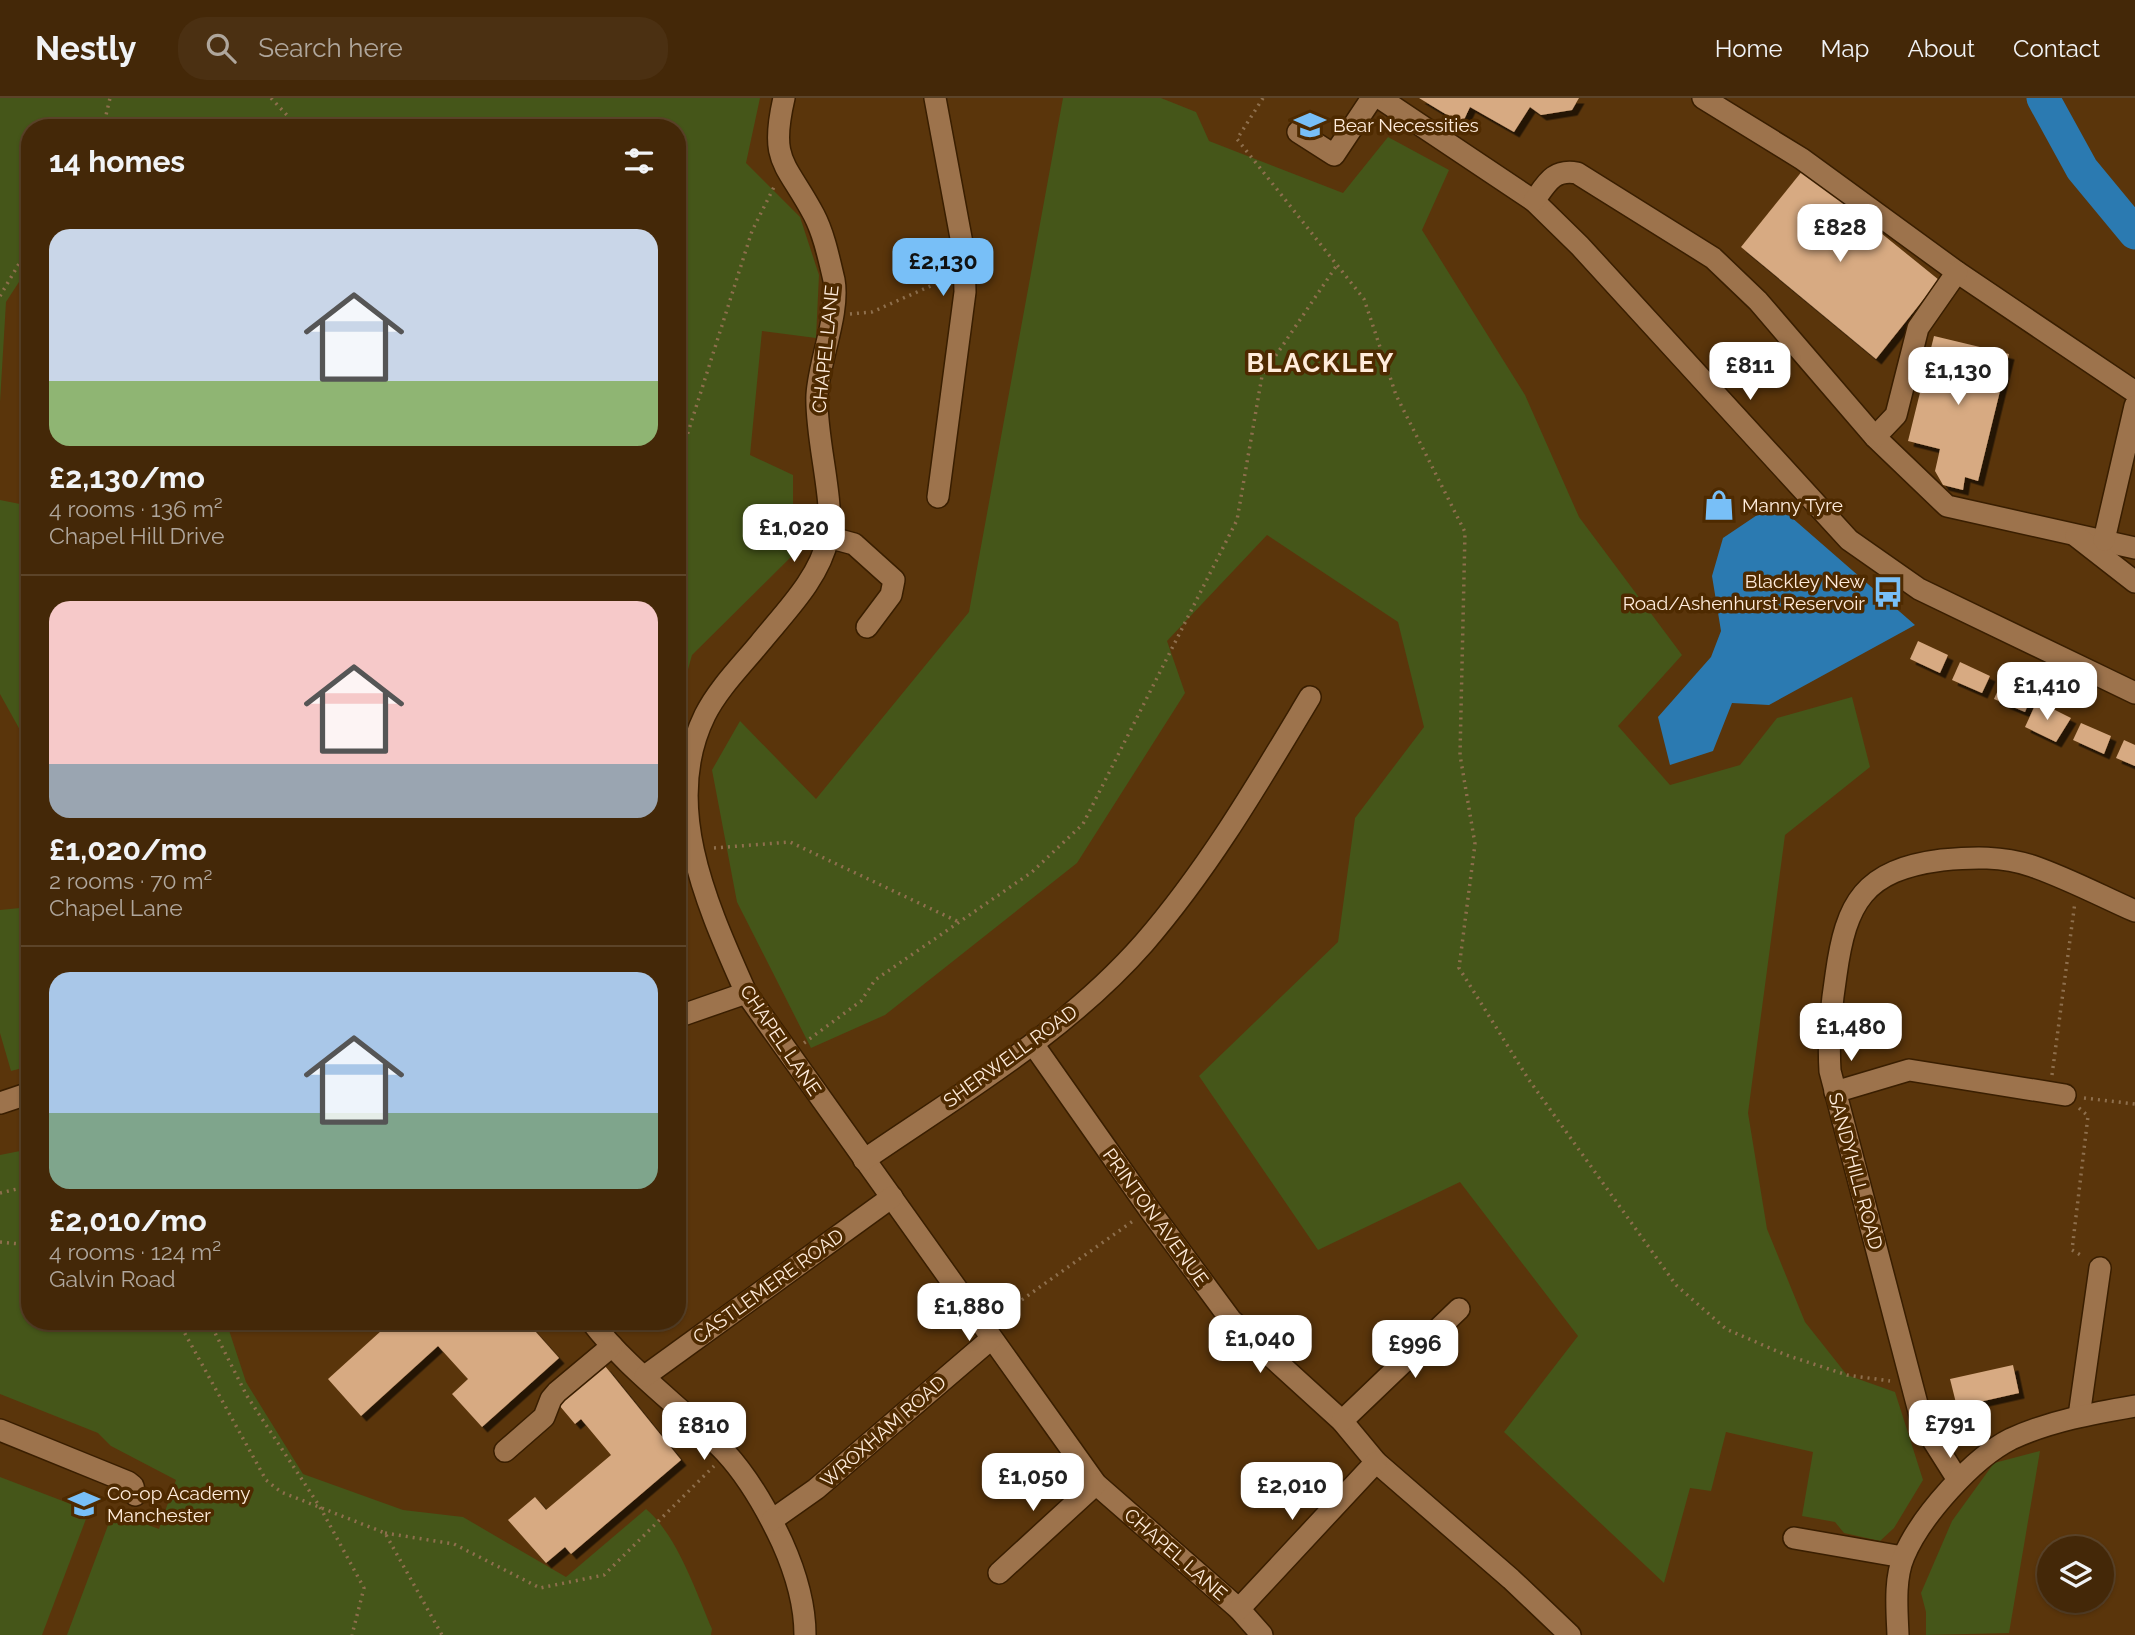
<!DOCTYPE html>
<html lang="en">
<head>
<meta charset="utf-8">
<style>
  :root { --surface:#442808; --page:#4b3012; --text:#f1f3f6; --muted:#afa69c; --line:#5c4429; --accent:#78bff7 }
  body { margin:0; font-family:Raleway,sans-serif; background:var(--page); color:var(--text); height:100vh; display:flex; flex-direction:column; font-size:26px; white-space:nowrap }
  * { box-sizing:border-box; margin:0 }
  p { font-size:23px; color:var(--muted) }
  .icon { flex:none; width:38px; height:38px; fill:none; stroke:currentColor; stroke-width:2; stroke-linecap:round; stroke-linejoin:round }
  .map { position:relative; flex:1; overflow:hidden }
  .details { position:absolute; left:21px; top:21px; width:665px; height:1211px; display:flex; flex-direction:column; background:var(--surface); border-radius:28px; box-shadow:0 2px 5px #0004,0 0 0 2px var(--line) }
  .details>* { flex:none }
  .controls { position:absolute; left:2037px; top:1438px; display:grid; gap:14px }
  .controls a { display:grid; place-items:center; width:77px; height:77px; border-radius:50%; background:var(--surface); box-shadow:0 2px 5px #0004,0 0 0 2px var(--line); font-size:35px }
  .price { position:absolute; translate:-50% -60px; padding:0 16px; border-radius:14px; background:#fff; color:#222; font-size:23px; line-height:46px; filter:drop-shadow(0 2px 4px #0008) }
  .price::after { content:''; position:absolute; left:50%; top:42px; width:21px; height:16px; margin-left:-10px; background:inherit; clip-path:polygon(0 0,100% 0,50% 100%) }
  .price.on { background:var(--accent); color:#111 }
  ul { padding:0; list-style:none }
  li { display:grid; align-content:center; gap:14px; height:371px; padding:0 28px }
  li+li { border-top:2px solid var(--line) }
  li span { display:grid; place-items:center; height:217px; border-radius:21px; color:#555 }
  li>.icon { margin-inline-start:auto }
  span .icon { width:126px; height:126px; fill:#fffc; stroke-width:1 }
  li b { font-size:30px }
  h2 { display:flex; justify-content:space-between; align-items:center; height:84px; padding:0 28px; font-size:30px }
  header { display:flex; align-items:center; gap:42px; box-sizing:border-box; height:98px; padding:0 35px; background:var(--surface); border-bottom:2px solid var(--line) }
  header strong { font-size:33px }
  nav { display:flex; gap:38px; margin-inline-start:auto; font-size:24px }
  .search { width:490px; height:63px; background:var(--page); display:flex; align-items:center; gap:18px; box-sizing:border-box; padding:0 24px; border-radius:28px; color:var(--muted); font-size:26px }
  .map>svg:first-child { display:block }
</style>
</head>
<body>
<header>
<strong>Nestly</strong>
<div class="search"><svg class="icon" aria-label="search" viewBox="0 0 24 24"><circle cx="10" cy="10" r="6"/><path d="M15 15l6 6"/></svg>Search here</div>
<nav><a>Home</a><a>Map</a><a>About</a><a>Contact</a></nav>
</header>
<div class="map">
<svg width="2135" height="1537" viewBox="0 0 2135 1537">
  <defs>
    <filter id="shadow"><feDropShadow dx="5.5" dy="5.5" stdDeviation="0" flood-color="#0009"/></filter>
  </defs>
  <rect width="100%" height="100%" fill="#5a350b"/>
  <!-- green -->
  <g fill="#455619">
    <polygon points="0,0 760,0 746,65 800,119 819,177 816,240 762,233 750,357 793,377 793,457 692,557 677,611 677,30 30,30 30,167 6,204 0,304"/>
    <polygon points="1063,0 1161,0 1196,14 1209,43 1343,95 1388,39 1449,72 1422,132 1525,297 1579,419 1682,557 1618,628 1670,687 1740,667 1777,620 1852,599 1870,669 1785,737 1748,1015 1767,1131 1805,1224 1847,1277 1895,1294 1923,1382 1894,1430 1880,1443 1844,1435 1835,1424 1802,1418 1813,1354 1726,1334 1711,1393 1690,1390 1664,1485 1504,1334 1578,1238 1460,1084 1318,1152 1199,978 1338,844 1355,720 1424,629 1398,524 1267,437 1167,543 1185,595 1077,765 885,917 811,950 737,804 712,672 740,623 816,701 969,514"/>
    <polygon points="0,402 30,408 30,650 0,596"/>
    <polygon points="30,809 30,968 11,973 0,935 0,812"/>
    <path d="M30,1051V1223H226L246,1284L303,1376L403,1412L463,1419L566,1479L646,1411C677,1437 696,1494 712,1531L711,1537H67L113,1414L159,1431L176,1382L111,1348L98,1335L0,1296V1057Z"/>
    <polygon points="2040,1353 2009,1535 1926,1537 1926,1514 1921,1495 1952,1423 1994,1365"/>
    <polygon points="0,1379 89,1413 42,1537 0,1537"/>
  </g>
  <!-- water -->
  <polygon fill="#2b7ab1" points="1775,405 1915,527 1769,607 1732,605 1713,653 1670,667 1658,619 1711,559 1721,533 1712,478 1723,440"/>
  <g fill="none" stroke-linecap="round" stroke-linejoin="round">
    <!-- river -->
    <polyline stroke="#2b7ab1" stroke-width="33" points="2043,0 2082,71 2135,135"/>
  </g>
  <!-- building -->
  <g fill="#d7aa82" filter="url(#shadow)">
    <polygon points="1419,0 1579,0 1572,12 1541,17 1530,9 1514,34 1470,9 1462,26"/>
    <polygon points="1803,72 1939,182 1876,261 1741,149"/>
    <polygon points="1934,238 2009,256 1978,383 1965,379 1963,392 1943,387 1935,373 1940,351 1908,343"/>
    <polygon points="1918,543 1948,557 1940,575 1910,561"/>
    <polygon points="1960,564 1990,578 1982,595 1952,582"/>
    <polygon points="2002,583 2032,597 2025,614 1994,601"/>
    <polygon points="2037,603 2071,620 2056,644 2025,629"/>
    <polygon points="2081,625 2111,638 2104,656 2073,642"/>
    <polygon points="2124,642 2135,647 2135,668 2116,660"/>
    <polygon points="392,1223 526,1223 559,1260 482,1329 452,1296 468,1281 438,1248 361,1318 328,1281"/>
    <polygon points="2013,1267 2019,1295 1957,1309 1950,1281"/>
    <polygon points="605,1268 681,1362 571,1456 565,1449 546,1465 508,1422 535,1399 546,1412 611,1357 581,1321 575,1326 559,1307"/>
  </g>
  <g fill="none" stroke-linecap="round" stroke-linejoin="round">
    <defs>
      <g id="minor">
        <path d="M784,0C769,65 786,64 814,117C824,136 829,161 834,182C840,215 819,262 817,297C815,339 835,403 828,440C819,481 785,514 760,545C741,568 718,591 705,617C660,708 709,811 746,895L1096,1386L1239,1511L1262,1537"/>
        <polyline points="935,0 964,156 965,194 938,399"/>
        <polyline points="1380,0 1534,103 1580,148 1849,442 1919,491 2135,595"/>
        <polyline points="1703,0 1802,61 1957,174 2135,294"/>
        <polyline points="1298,34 1334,57 1372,0"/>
        <path d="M1534,103C1547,85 1553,71 1577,75L1713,160L1758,203L1875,339L1947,408L2135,450"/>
        <polyline points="1875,339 1896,317 1918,230 1957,174"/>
        <polyline points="2076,438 2135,484"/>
        <polyline points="828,439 854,446 894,482 891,497 867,529"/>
        <polyline points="2104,442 2135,308"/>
        <polyline points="677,919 746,895"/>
        <polyline points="1033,946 1149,1111 1231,1222 1342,1323 1376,1364 1511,1481 1570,1537"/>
        <polyline points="1835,994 1909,972 2065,997"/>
        <polyline points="0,1005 30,995"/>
        <path d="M864,1062C960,996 1066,934 1144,845C1209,770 1259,684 1310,599"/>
        <path d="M591,1223C629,1273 682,1309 725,1354C750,1381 767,1412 782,1444C795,1473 805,1505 805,1537"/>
        <polyline points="645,1278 892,1099"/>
        <polyline points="2079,1318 2100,1170"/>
        <polyline points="1342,1323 1459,1211"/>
        <polyline points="0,1332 128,1384 133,1388 135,1397"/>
        <polyline points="505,1353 544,1319 551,1301 557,1294 612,1248"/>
        <path d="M1958,1382L1922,1325L1830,973C1828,941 1831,909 1836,877C1846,804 1864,772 1942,762C1973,759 2002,758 2032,768C2067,780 2101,798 2135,813"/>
        <polyline points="772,1422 816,1391 991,1241"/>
        <polyline points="1794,1440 1903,1459"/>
        <polyline points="999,1475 1096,1386"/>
        <polyline points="1239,1511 1376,1364"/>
        <path d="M1898,1537C1897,1512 1894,1481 1904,1458C1921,1418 1973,1360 2011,1341C2050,1323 2094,1315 2135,1308"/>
      </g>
    </defs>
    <!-- minor casing -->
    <use href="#minor" stroke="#391e00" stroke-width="24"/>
    <!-- path -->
    <g stroke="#8e6f4d" stroke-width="3.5" stroke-dasharray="2 5" stroke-linecap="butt">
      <polyline points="271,0 299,30"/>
      <polyline points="1263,0 1237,41 1364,201 1396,297 1465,434 1460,657 1475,746 1459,870 1529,982 1676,1187 1726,1231 1786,1257 1847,1277 1890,1283"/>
      <polyline points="103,30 110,0"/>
      <polyline points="0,198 30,147"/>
      <polyline points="850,216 872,214 944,182"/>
      <polyline points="677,369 752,133 774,89"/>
      <polyline points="714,750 790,744 959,824"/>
      <polyline points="804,945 861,903 875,882 1032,774 1083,726 1237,422 1262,278 1337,167"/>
      <polyline points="2052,977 2075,804"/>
      <polyline points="2084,1000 2135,1006"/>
      <polyline points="2079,1010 2088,1018 2072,1152 2084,1159"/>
      <polyline points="0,1095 30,1088"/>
      <polyline points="0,1144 30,1147"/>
      <polyline points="999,1218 1133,1123"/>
      <polyline points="178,1223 266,1382 281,1394 385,1435 442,1537"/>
      <polyline points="209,1223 247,1298 320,1409 364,1490 352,1537"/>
      <polyline points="385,1435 454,1446 540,1490 604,1477 714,1368"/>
    </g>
    <!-- minor -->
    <use href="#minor" stroke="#9d734c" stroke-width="21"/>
  </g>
  <!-- icons -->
  <defs>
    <symbol id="school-bare" viewBox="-9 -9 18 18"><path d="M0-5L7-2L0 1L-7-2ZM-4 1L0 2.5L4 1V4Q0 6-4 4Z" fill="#78bff7" stroke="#4e2a00" stroke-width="2.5" paint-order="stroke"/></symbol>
    <symbol id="shop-bare" viewBox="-9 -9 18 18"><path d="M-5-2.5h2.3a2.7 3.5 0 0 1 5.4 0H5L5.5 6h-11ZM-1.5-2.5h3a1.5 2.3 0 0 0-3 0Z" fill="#78bff7" stroke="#4e2a00" stroke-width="2.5" paint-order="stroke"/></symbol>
    <symbol id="bus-bare" viewBox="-9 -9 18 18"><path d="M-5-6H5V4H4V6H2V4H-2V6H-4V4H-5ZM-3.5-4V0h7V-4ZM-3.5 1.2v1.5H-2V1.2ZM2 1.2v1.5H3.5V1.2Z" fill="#78bff7" stroke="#4e2a00" stroke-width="2.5" paint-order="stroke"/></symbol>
  </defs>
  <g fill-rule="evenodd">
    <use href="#school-bare" x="1288" y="5" width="44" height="44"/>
    <use href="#shop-bare" x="1697" y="385" width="44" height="44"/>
    <use href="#bus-bare" x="1866" y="472" width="44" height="44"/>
    <use href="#school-bare" x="62" y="1384" width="44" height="44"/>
  </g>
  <g text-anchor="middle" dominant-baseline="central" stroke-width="7" stroke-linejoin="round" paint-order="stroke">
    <!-- poi labels -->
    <g font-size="19" fill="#ffecdb" stroke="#4e2a00" text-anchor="start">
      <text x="1333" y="27">Bear Necessities</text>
      <text x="1742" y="407">Manny Tyre</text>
      <text x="1865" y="483" text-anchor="end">Blackley New<tspan x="1865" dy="22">Road/Ashenhurst Reservoir</tspan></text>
      <text x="107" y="1395">Co-op Academy<tspan x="107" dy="22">Manchester</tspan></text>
    </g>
    <!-- street labels -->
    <g font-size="19" fill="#ffecdb" stroke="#4e2a00">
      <text transform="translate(825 251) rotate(-84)">CHAPEL LANE</text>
      <text transform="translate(781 942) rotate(56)">CHAPEL LANE</text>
      <text transform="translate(1010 958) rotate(-36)">SHERWELL ROAD</text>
      <text transform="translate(1856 1073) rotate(75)">SANDYHILL ROAD</text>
      <text transform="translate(1156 1119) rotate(54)">PRINTON AVENUE</text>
      <text transform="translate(768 1188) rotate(-36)">CASTLEMERE ROAD</text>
      <text transform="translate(883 1333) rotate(-41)">WROXHAM ROAD</text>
      <text transform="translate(1176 1456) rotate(41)">CHAPEL LANE</text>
    </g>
    <!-- district labels -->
    <g font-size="26" font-weight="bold" letter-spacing="2" fill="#ffecdb" stroke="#4e2a00">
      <text x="1321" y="265">BLACKLEY</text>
    </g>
  </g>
</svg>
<div class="controls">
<a><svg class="icon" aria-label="layers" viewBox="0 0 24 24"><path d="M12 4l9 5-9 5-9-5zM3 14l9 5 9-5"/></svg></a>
</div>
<b class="price" style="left:1840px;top:166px">£828</b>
<b class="price on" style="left:943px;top:200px">£2,130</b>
<b class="price" style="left:1750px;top:304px">£811</b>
<b class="price" style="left:1958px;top:309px">£1,130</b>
<b class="price" style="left:794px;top:466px">£1,020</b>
<b class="price" style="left:2047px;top:624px">£1,410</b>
<b class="price" style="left:1851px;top:965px">£1,480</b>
<b class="price" style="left:969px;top:1245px">£1,880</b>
<b class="price" style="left:1260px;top:1277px">£1,040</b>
<b class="price" style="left:1415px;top:1282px">£996</b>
<b class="price" style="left:1950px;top:1362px">£791</b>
<b class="price" style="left:704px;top:1364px">£810</b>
<b class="price" style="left:1033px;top:1415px">£1,050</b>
<b class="price" style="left:1292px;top:1424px">£2,010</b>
<section class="details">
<h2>14 homes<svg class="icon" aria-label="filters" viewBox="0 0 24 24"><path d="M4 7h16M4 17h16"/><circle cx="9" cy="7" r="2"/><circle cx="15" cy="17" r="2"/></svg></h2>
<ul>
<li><span style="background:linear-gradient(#c9d6e8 70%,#8fb573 0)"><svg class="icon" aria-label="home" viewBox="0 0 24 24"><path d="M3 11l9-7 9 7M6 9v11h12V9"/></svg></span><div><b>£2,130/mo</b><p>4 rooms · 136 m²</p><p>Chapel Hill Drive</p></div></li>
<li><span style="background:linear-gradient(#f6c9c9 75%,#9aa5b1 0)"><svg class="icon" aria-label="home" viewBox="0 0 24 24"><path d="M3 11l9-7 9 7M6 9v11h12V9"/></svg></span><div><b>£1,020/mo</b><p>2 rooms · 70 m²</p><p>Chapel Lane</p></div></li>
<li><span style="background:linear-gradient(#a9c7e8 65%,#7fa58c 0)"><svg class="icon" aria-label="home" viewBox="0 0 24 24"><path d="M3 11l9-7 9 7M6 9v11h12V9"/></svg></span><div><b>£2,010/mo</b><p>4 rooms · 124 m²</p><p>Galvin Road</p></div></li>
</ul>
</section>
</div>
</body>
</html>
